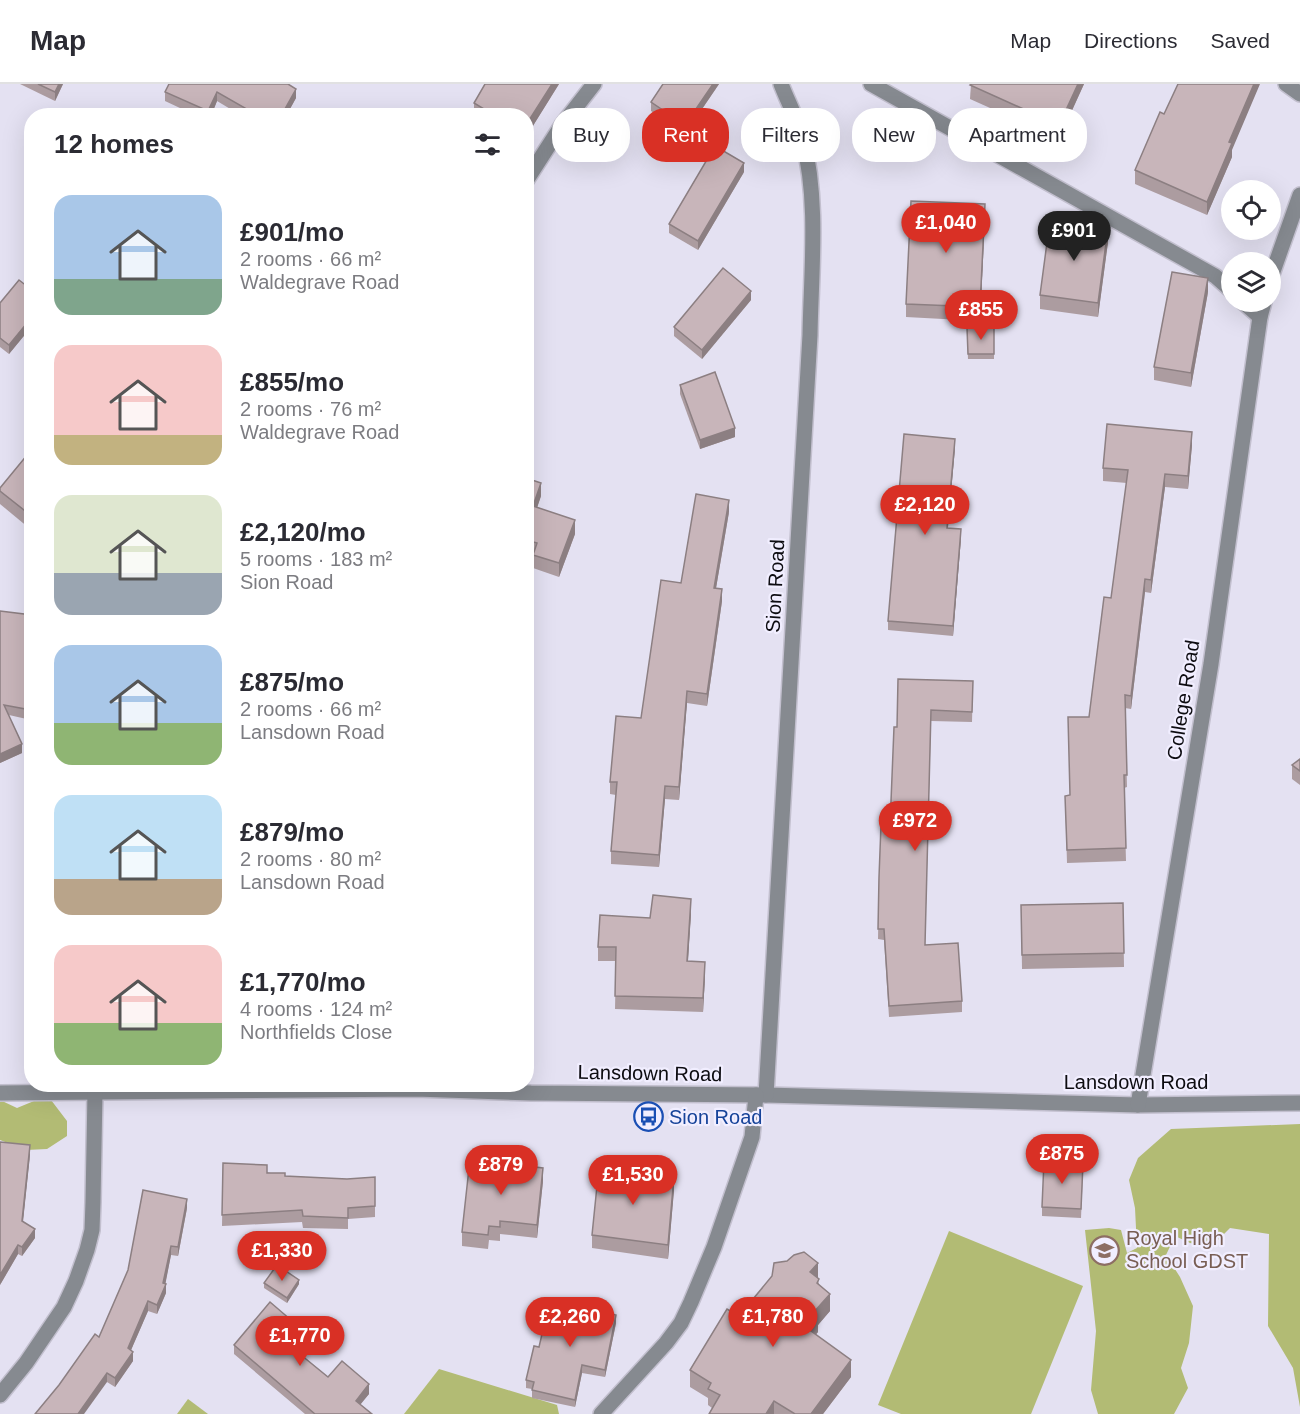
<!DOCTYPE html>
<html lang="en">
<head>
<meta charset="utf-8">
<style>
  :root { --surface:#fff; --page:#f2f2f3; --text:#2b2b33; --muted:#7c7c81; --line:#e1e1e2; --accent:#d93025 }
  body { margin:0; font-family:Helvetica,sans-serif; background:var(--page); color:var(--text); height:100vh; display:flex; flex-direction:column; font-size:22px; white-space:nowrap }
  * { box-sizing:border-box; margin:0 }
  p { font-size:20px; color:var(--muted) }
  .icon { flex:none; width:33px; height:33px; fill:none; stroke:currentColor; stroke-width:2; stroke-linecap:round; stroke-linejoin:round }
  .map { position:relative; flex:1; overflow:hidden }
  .details { position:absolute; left:24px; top:24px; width:510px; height:984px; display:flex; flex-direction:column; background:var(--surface); border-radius:24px; box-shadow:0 6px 24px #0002 }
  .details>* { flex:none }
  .hud { position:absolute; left:552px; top:24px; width:570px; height:54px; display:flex; gap:12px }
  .controls { position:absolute; left:1221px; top:96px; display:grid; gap:12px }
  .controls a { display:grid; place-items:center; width:60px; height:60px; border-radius:50%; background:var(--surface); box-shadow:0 6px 24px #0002; font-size:30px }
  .price { position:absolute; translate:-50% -51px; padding:0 14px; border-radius:21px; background:var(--accent); color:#fff; font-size:20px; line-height:39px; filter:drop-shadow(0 2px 3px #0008) }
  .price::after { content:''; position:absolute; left:50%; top:36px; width:18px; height:14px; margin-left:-9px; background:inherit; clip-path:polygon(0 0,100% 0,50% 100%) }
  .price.current { background:#222; color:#fff }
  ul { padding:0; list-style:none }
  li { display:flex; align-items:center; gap:18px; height:150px; padding:0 30px }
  li span { display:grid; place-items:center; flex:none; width:168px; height:120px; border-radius:18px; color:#555 }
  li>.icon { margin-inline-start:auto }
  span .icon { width:72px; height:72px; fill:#fffc; stroke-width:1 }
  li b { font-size:26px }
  h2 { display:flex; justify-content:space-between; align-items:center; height:72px; padding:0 30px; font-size:26px }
  .tag { padding:0 21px; border-radius:24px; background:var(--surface); box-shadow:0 6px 24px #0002; font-size:21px; line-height:54px }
  .tag.current { background:var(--accent); color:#fff }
  header { display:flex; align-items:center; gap:36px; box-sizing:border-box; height:84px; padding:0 30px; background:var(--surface); border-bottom:2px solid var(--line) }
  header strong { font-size:28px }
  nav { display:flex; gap:33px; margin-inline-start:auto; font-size:21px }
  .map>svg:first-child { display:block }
</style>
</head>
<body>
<header>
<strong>Map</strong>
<nav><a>Map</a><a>Directions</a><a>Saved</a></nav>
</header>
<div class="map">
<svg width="1300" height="1330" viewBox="0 0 1300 1330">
  <rect width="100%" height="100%" fill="#e4e1f2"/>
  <!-- green -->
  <g fill="#b2bb74">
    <polygon points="0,1016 17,1024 34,1017 51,1016 67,1037 67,1052 47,1065 26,1066 0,1056"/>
    <polygon points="1300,1040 1300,1323 1293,1284 1268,1242 1269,1150 1230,1144 1211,1163 1190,1159 1175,1152 1166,1171 1180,1193 1193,1222 1189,1259 1181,1284 1188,1304 1174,1330 1098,1330 1091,1306 1096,1247 1085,1146 1109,1144 1121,1146 1127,1169 1137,1164 1135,1124 1129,1096 1138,1074 1171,1045"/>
    <polygon points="949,1147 1083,1202 1031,1330 901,1330 878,1321"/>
    <polygon points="439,1285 557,1321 559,1330 404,1330"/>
    <polygon points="188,1315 208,1330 177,1330"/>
  </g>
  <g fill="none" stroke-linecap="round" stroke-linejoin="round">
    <defs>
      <g id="minor">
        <polyline points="871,0 1215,192 1232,207"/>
        <polyline points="1286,0 1300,10"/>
        <polyline points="526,97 562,41 594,0"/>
        <polyline points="1270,196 1300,111"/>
        <polyline points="1243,218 1260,233"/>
        <polyline points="0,1009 416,1005 531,1009 766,1011 1138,1021 1300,1019"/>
        <path d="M766,1011L810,251C811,189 819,117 803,56C798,37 788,18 781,0"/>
        <polyline points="1138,1021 1211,580 1260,233 1264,218"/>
        <polyline points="0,1311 26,1279 64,1223 76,1197 87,1166 92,1146 93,1118 95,1008"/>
        <polyline points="601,1330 666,1259 681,1239 691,1218 714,1163 752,1053 756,1011"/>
      </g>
    </defs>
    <!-- minor casing -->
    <use href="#minor" stroke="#c2bfce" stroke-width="18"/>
    <!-- minor -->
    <use href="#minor" stroke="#868a90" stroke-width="15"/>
  </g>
  <!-- wall -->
  <g fill="#ac9ca0">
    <polygon points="20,0 63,0 55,17"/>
    <polygon points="169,0 296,14 286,32 242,32 217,17 211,32 197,32 165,17 165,8"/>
    <polygon points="485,0 559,0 526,53 526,32 476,32 474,30 474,19"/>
    <polygon points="663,0 719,0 685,50 651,27 651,18"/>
    <polygon points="971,0 1084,0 1059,55 970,15"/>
    <polygon points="1232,66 1232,73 1207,131 1135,100 1135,86"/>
    <polygon points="744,88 698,166 669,149 669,140"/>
    <polygon points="985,134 980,237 906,233 906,220"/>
    <polygon points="1108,158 1098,233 1040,225 1040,211"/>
    <polygon points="32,206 32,242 9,270 0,263 0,219"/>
    <polygon points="1208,208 1191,303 1154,296 1154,283"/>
    <polygon points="751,216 702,275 674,252 674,243"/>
    <polygon points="967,244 994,244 994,275 968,275"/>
    <polygon points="680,301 735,353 700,365 680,310"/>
    <polygon points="1192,361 1188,405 1165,403 1151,509 1145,508 1131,625 1125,624 1127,703 1124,704 1126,777 1067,779 1065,712 1070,711 1089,633 1111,514 1127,399 1103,397 1103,384"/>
    <polygon points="955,364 948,444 961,454 953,552 888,546 888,537"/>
    <polygon points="32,365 29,444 0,420 0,404"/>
    <polygon points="526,394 541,412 537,423 575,450 559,493 533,484 533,471 526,469"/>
    <polygon points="729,428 716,504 722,517 707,622 687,619 679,716 665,715 659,783 611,780 611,767 616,711 610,710 610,698 641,634 681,499"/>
    <polygon points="0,527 32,531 32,634 31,636 9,631 22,669 0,679"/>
    <polygon points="973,597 972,638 931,637 925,861 962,917 962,928 889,933 884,856 878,855 879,793 890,742 897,643"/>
    <polygon points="1300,675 1300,701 1292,695 1292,681"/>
    <polygon points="1123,819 1124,883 1022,885 1021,821"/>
    <polygon points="691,829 688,877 705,892 703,928 615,925 616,877 598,877 598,863 650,834"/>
    <polygon points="30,1071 23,1138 35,1154 22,1172 18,1170 0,1201"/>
    <polygon points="223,1079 285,1092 347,1095 375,1093 375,1133 348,1135 348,1145 303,1144 302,1138 222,1142"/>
    <polygon points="1083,1088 1081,1134 1042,1132 1042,1123"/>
    <polygon points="543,1097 537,1154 500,1150 500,1157 489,1156 488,1165 462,1162 462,1148"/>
    <polygon points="674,1106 668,1175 592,1164 592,1151"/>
    <polygon points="187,1124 178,1172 171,1171 165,1200 166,1209 157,1230 148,1227 131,1266 133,1277 115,1303 107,1298 99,1253"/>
    <polygon points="818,1195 819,1201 830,1227 818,1241 818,1248 816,1250 851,1293 823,1330 709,1330 712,1324 708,1321 708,1314 690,1303 690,1286 739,1232"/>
    <polygon points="264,1199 299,1200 287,1219 264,1204"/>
    <polygon points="616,1239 605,1293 582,1289 575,1323 532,1314 532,1305 526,1304 526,1296 539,1263"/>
    <polygon points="298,1251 290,1261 328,1293 369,1310 360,1320 372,1330 305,1330 234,1270 234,1261"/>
  </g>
  <!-- shaded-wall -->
  <g fill="#8c7f82">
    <polygon points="59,0 63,0 55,17 55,8"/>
    <polygon points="552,0 559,0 526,53 526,41"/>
    <polygon points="713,0 719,0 685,50 685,41"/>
    <polygon points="1078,0 1084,0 1059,55 1059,41"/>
    <polygon points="1254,0 1260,0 1232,66 1232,73 1207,131 1207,118 1229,58"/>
    <polygon points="296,5 296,14 286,32 281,32"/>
    <polygon points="217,8 217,17 211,32 208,32 208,27"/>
    <polygon points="744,79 744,88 698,166 698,157"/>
    <polygon points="985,120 985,134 980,237 980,223"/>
    <polygon points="1108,144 1108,158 1098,233 1098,219"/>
    <polygon points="1208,194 1208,208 1191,303 1191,289"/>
    <polygon points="751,207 751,216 702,275 702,266"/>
    <polygon points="32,233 32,242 9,270 9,261"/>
    <polygon points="735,344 735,353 700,365 700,356"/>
    <polygon points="1192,348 1192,361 1188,405 1188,392"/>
    <polygon points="955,355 955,364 947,453 947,444"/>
    <polygon points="1165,390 1165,403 1151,509 1151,496"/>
    <polygon points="541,399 541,412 533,436 533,422"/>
    <polygon points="729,416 729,428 714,516 714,504"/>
    <polygon points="32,428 32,441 29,444 29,430"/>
    <polygon points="575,436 575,450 559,493 559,479"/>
    <polygon points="961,445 961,454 953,552 953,542"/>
    <polygon points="1145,495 1145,508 1131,625 1131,612"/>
    <polygon points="722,505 722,517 707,622 707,610"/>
    <polygon points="687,607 687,619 679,716 679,703"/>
    <polygon points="22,660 22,669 0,679 0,670"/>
    <polygon points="665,702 665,715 659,783 659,771"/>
    <polygon points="691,815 691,829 687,891 687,877"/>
    <polygon points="705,878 705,892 703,928 703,914"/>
    <polygon points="30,1061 30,1071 22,1146 22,1137"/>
    <polygon points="543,1084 543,1097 537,1154 537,1141"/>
    <polygon points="674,1092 674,1106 668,1175 668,1161"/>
    <polygon points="187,1115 187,1124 178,1172 178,1163"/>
    <polygon points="35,1145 35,1154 22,1172 22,1163"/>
    <polygon points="18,1161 18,1170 0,1201 0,1191"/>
    <polygon points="171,1162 171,1171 165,1202 166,1200 166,1209 157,1230 157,1221 163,1199"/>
    <polygon points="818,1179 818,1195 810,1188"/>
    <polygon points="299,1196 299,1200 287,1219 287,1214"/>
    <polygon points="830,1210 830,1227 818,1241 818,1248 807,1261 807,1244 814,1228"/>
    <polygon points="148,1217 148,1227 128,1273 128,1264"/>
    <polygon points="616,1231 616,1239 605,1293 605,1286"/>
    <polygon points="298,1242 298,1251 285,1267 285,1258"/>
    <polygon points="133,1268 133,1277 115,1303 115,1294"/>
    <polygon points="851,1276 851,1293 823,1330 811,1330"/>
    <polygon points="582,1281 582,1289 575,1323 575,1316"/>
    <polygon points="107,1289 107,1298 84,1330 78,1330"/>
    <polygon points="369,1300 369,1310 356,1326 356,1317"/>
    <polygon points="774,1317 774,1330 766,1330"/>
  </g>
  <!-- building -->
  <g fill="#c8b5ba" stroke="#8c7f82" stroke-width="1.5">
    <polygon points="38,0 59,0 55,8"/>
    <polygon points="169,0 288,0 296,5 281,32 259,32 217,8 208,27 165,8"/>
    <polygon points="485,0 552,0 526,41 526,32 487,32 489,28 474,19"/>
    <polygon points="663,0 713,0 685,41 651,18"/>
    <polygon points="971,0 1078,0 1059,41 970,1"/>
    <polygon points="1178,0 1254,0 1229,58 1232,59 1207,118 1135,86 1160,28 1164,30"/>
    <polygon points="715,62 744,79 698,157 669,140"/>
    <polygon points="911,117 985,120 980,223 906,220"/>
    <polygon points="1050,136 1108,144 1098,219 1040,211"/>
    <polygon points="723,184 751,207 702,266 674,243"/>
    <polygon points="1172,188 1208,194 1191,289 1154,283"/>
    <polygon points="19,196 32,206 32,233 9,261 0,254 0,219"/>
    <polygon points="967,244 994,244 994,270 968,270"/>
    <polygon points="715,288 735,344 700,356 680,301"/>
    <polygon points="1107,340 1192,348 1188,392 1165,390 1151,496 1145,495 1131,612 1125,611 1127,691 1124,691 1126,764 1067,766 1065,712 1070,711 1068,633 1089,633 1104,513 1111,514 1128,386 1103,384"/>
    <polygon points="904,350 955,355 947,444 961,445 953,542 888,537"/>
    <polygon points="32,365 32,428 29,430 0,407 0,404"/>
    <polygon points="526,394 541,399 533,422 575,436 559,479 533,471 537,459 526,456"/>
    <polygon points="696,410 729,416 714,504 722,505 707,610 687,607 679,703 665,702 659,771 611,767 617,698 610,698 616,632 641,634 661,496 681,499"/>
    <polygon points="0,527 32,531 31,626 4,621 22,660 0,670"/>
    <polygon points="898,595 973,597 972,628 931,626 925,861 958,859 962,917 889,922 884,845 878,845 879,793 881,741 890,742 894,643 897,643"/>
    <polygon points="1300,675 1300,687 1292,681"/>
    <polygon points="653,811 691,815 687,877 705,878 703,914 615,912 616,863 598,863 600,831 650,834"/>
    <polygon points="1123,819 1124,869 1022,871 1021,821"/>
    <polygon points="0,1058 30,1061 22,1137 35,1145 22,1163 18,1161 0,1191"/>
    <polygon points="470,1075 543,1084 537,1141 500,1137 500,1143 489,1142 488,1151 462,1148"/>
    <polygon points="1044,1077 1083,1079 1081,1125 1042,1123"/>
    <polygon points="223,1079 267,1081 267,1089 285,1089 285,1092 347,1095 375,1093 375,1122 348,1124 348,1134 303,1132 302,1126 222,1131"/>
    <polygon points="601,1084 628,1085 674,1092 668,1161 592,1151 598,1092 600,1093"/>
    <polygon points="143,1106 187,1115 178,1163 171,1162 163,1199 166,1200 157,1221 148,1217 128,1264 133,1268 115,1294 107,1289 78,1330 35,1330 59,1301 95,1250 99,1253 128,1186"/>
    <polygon points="804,1168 818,1179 810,1188 819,1195 817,1199 830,1210 814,1228 818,1231 807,1244 851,1276 811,1330 795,1330 774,1317 766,1330 709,1330 720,1311 708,1305 711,1299 690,1286 727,1225 739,1232 772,1192 774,1179 787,1177 794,1171"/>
    <polygon points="277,1181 299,1196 287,1214 264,1199"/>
    <polygon points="550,1216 616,1231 605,1286 582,1281 575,1316 532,1306 534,1298 526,1296 534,1262 539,1263"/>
    <polygon points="270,1218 298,1242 285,1258 328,1293 342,1277 369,1300 356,1317 372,1330 315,1330 234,1261"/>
  </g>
  <!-- icons -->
  <defs>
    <symbol id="bus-ring" viewBox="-11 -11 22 22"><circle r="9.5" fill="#f1eeff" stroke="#1a4fb4" stroke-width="1.5"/><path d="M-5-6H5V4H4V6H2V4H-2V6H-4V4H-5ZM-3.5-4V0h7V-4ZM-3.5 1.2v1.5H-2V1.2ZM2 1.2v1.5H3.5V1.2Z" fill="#1a4fb4"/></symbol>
    <symbol id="school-ring" viewBox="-11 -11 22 22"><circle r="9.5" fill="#f1eeff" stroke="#8d6e63" stroke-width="1.5"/><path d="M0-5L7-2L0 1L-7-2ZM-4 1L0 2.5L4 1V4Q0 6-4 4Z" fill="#8d6e63"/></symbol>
  </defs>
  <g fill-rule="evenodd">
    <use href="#bus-ring" x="632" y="1016" width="33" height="33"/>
    <use href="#school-ring" x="1088" y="1150" width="33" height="33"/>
  </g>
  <g text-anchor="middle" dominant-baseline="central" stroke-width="4.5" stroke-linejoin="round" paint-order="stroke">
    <!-- street labels -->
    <g font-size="20" fill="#0d0c11" stroke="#f1eeff">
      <text transform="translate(775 502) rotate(-87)">Sion Road</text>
      <text transform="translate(1183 616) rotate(-81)">College Road</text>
      <text transform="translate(650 989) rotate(1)">Lansdown Road</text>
      <text x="1136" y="998">Lansdown Road</text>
    </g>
    <!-- transit labels -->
    <g font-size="20" fill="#164399" stroke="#f1eeff" text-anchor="start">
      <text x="669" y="1033">Sion Road</text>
    </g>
    <!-- education labels -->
    <g font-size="20" fill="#785e54" stroke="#f1eeff" text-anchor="start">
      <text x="1126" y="1154">Royal High<tspan x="1126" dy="23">School GDST</tspan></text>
    </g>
  </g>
</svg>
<div class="controls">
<a><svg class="icon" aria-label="locate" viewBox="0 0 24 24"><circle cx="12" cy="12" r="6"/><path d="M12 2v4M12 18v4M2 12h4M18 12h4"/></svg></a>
<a><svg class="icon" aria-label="layers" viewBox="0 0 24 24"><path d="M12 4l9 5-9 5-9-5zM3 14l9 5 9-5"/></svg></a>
</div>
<b class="price" style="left:946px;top:170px">£1,040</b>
<b class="price current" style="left:1074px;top:178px">£901</b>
<b class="price" style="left:981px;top:257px">£855</b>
<b class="price" style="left:925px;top:452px">£2,120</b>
<b class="price" style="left:915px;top:768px">£972</b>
<b class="price" style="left:1062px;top:1101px">£875</b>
<b class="price" style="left:501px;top:1112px">£879</b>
<b class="price" style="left:633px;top:1122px">£1,530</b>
<b class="price" style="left:282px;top:1198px">£1,330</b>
<b class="price" style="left:570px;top:1264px">£2,260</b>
<b class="price" style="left:773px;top:1264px">£1,780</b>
<b class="price" style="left:300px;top:1283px">£1,770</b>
<div class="hud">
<a class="tag">Buy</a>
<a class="tag current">Rent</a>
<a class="tag">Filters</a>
<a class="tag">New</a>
<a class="tag">Apartment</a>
</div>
<section class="details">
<h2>12 homes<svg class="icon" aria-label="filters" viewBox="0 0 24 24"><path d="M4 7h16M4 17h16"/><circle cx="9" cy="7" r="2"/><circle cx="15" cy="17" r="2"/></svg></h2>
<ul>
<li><span style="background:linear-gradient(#a9c7e8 70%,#7fa58c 0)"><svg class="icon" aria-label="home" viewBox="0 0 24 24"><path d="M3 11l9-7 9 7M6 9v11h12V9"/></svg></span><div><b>£901/mo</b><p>2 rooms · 66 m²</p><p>Waldegrave Road</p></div></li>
<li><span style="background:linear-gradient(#f6c9c9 75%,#c2b280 0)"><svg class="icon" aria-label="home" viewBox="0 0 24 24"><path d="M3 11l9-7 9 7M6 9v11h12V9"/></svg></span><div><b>£855/mo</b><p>2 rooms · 76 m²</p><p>Waldegrave Road</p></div></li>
<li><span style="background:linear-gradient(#dfe7d0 65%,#9aa5b1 0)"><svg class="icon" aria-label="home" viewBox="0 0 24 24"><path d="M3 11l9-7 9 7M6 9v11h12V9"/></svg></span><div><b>£2,120/mo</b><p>5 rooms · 183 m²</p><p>Sion Road</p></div></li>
<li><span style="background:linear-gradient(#a9c7e8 65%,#8fb573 0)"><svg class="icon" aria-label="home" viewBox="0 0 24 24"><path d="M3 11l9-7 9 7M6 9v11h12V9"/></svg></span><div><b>£875/mo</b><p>2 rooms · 66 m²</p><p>Lansdown Road</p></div></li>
<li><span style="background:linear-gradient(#bfe0f5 70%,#b9a48a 0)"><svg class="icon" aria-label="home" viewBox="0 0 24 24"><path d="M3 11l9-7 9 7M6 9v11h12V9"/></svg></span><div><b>£879/mo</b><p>2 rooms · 80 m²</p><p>Lansdown Road</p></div></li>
<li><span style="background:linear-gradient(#f6c9c9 65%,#8fb573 0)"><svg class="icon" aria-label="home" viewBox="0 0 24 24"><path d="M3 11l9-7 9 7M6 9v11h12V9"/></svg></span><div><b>£1,770/mo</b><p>4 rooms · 124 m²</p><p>Northfields Close</p></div></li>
</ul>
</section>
</div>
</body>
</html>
